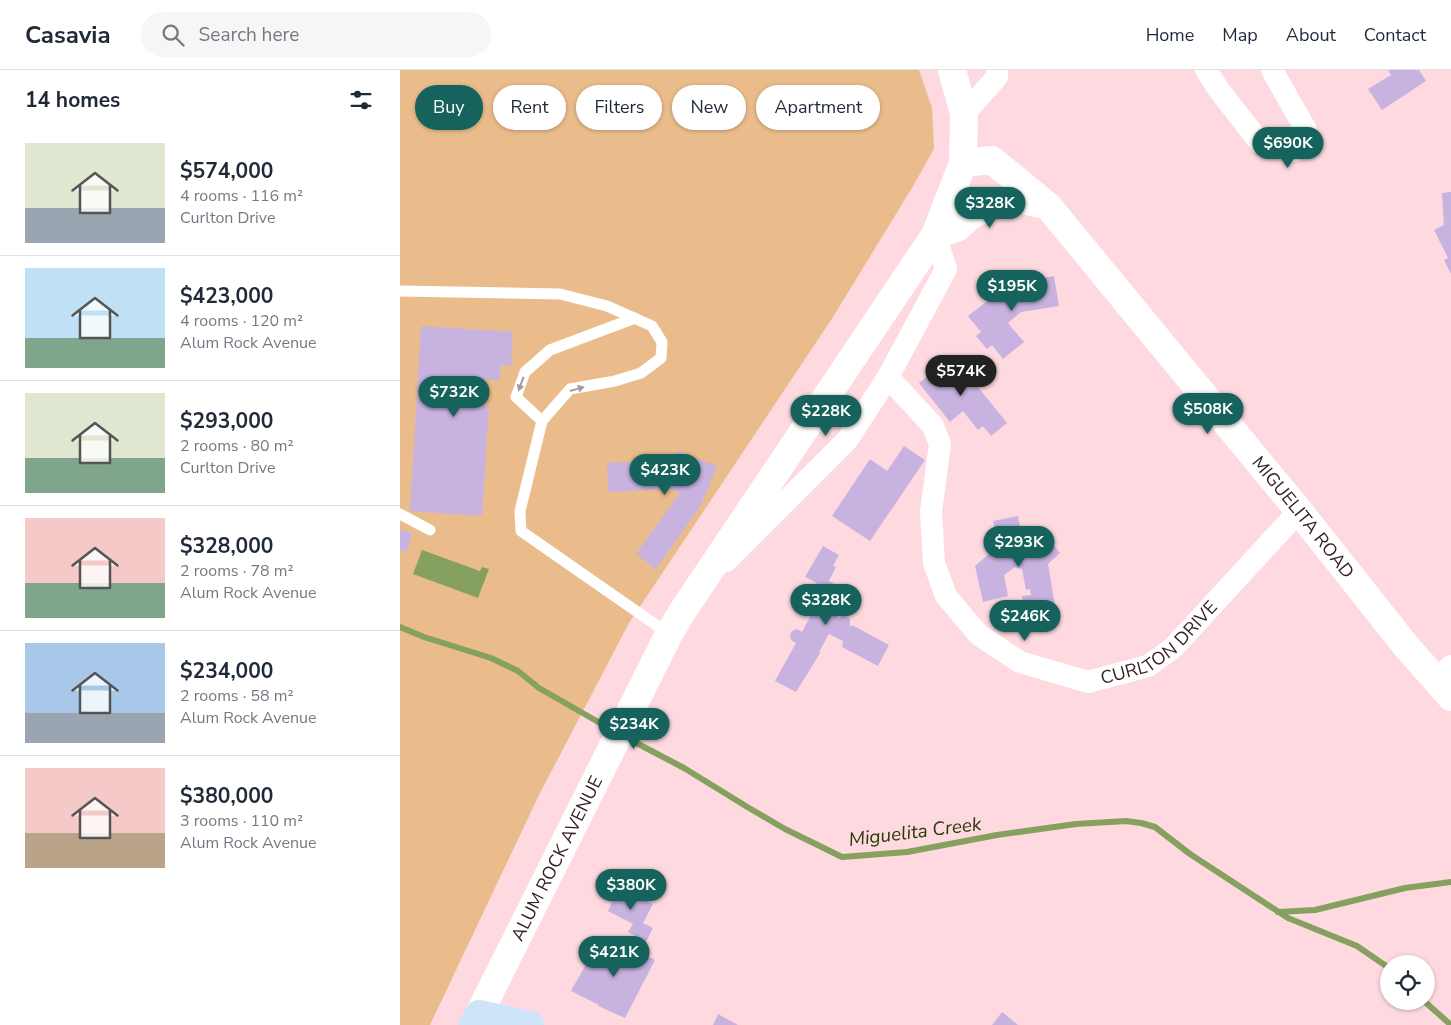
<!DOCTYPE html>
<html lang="en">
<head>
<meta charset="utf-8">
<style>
  :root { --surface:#fff; --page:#f6f6f7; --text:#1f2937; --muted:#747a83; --line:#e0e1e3; --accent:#16635d }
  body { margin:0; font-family:"Nunito Sans",sans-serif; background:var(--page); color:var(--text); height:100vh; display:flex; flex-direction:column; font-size:19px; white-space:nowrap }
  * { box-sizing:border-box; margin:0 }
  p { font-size:16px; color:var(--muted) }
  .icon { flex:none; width:28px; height:28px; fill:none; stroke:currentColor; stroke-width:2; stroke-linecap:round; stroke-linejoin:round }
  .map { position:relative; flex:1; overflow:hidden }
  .details { display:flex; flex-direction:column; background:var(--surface); width:400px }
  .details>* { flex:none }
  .top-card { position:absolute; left:15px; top:15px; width:475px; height:45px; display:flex; gap:10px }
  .buttons { position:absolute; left:980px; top:885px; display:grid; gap:10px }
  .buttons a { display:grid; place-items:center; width:55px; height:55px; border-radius:50%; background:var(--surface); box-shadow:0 1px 4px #0004; font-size:25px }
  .price { position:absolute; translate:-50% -42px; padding:0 11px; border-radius:18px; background:var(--accent); color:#fff; font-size:16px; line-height:32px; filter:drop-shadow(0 1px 2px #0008) }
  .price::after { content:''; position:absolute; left:50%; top:30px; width:15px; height:11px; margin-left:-8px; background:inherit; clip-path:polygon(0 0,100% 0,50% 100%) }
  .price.selected { background:#222; color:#fff }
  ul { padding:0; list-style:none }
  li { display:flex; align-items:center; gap:15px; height:125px; padding:0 25px }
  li+li { border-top:1px solid var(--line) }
  li span { display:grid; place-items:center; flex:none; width:140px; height:100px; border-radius:0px; color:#555 }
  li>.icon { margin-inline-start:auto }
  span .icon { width:60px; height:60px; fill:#fffc; stroke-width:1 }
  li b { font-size:21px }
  h2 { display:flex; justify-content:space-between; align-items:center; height:60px; padding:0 25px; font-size:21px }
  .chip { padding:0 18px; border-radius:22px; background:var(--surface); box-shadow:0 1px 4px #0004; font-size:18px; line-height:45px }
  .chip.selected { background:var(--accent); color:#fff }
  header { display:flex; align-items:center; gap:30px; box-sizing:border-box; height:70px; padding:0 25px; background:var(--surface); border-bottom:1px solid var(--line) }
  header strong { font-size:24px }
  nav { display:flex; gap:28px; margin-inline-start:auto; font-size:18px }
  .search { width:350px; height:45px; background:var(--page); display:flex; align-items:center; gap:12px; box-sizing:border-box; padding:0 18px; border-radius:28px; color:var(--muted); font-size:19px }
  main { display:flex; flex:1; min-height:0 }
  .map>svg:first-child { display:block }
</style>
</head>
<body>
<header>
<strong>Casavia</strong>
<div class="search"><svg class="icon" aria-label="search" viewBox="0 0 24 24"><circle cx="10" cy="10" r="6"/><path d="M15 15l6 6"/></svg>Search here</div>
<nav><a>Home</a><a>Map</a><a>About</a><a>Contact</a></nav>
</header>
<main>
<section class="details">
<h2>14 homes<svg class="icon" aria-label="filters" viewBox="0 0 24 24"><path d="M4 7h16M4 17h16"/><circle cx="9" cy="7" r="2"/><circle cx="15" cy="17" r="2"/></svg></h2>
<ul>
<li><span style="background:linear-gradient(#dfe7d0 65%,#9aa5b1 0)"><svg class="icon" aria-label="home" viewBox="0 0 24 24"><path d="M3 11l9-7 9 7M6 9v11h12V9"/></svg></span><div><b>$574,000</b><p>4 rooms · 116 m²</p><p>Curlton Drive</p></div></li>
<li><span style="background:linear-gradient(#bfe0f5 70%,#7fa58c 0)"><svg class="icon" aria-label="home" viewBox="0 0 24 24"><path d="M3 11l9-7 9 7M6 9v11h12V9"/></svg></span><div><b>$423,000</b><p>4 rooms · 120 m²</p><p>Alum Rock Avenue</p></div></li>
<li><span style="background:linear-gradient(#dfe7d0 65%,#7fa58c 0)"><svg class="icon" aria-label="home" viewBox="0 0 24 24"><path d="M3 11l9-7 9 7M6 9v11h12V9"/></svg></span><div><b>$293,000</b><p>2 rooms · 80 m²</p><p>Curlton Drive</p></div></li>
<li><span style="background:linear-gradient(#f6c9c9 65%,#7fa58c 0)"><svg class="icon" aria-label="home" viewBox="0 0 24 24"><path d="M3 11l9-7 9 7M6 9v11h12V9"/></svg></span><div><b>$328,000</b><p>2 rooms · 78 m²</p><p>Alum Rock Avenue</p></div></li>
<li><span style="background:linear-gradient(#a9c7e8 70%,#9aa5b1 0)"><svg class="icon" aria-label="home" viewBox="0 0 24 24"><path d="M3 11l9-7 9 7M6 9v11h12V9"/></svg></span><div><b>$234,000</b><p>2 rooms · 58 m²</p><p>Alum Rock Avenue</p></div></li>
<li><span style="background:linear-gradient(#f6c9c9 65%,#b9a48a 0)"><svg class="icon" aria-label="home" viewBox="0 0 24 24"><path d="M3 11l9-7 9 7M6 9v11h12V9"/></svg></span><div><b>$380,000</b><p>3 rooms · 110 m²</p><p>Alum Rock Avenue</p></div></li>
</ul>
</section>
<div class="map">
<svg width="1051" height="955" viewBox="0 0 1051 955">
  <rect width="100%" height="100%" fill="#fed9df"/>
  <!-- green -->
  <polygon fill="#ebbc8b" points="0,0 519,0 532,38 534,79 512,118 433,247 229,553 139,725 30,955 0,955"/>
  <!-- water -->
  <polygon fill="#85a05f" points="22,480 80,501 82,497 89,499 78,528 13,504"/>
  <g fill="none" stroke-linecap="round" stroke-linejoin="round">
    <!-- stream -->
    <g stroke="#85a05f" stroke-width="6">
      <polyline points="0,557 24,567 91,588 118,601 139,618 214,661"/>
      <polyline points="225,667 284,698 349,738 385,759 442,787 507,782 597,765 676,754 726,751 741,753 755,757 790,784 888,848 957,876 989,898"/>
      <polyline points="878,842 915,840 1005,818 1051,812"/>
      <polyline points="1024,931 1051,955"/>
    </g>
  </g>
  <!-- building -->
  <g fill="#c8b2e0">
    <polygon points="988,0 1019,0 1026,11 982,40 968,19 991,5"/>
    <polygon points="1051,122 1051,204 1044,190 1048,188 1034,160 1044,155 1042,123"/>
    <polygon points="654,206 659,236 621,242 608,253 624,272 603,289 592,275 587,279 576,266 581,262 568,246 609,214"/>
    <polygon points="21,256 113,262 111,296 101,295 99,310 75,309 74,335 89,336 82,446 10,441"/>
    <polygon points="553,286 607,353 591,366 583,356 578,360 563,341 550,352 519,313"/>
    <polygon points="504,376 525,390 470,471 432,446 470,389 487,401"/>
    <polygon points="277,381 317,396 301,435 256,499 236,484 280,423 270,419 208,422 207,393 274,390"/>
    <polygon points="618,446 623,471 630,474 643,463 660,483 648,494 656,542 626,548 622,526 631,525 630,519 626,520 622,499 615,497 604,505 608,526 583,532 575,496 598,476 593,451"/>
    <polygon points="0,460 12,463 7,482 0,480"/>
    <polygon points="423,476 439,485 433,496 436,497 429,511 451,524 437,549 444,545 450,549 450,557 452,555 489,575 478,596 442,577 443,571 429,564 419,582 420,583 396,622 375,611 396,573 391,570 390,565 392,561 397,559 402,562 416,536 412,534 415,529 410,526 417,513 405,507"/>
    <polygon points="215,814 253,834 243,853 253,858 246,872 228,862 233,854 208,841 212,832 207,829"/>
    <polygon points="208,866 255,890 225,948 198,936 199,935 171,921 189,889 198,893 204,880 202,879"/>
    <polygon points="602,942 618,955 592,955"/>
    <polygon points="318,944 338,955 313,955"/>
  </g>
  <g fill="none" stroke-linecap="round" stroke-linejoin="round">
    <!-- service -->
    <g stroke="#fff" stroke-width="11">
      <polyline points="0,221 160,224 207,236 252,256 262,272 261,288 241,303 215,311 170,319 142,351 120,441 121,461 269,564"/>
      <polyline points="142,351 116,327 125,302 150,280 235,248"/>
      <polyline points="0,444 30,460"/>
    </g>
    <!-- minor -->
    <g stroke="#fff" stroke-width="22">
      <polyline points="806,0 819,20 861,74 894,81 906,60 872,0"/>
      <polyline points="564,44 597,7 597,0"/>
      <path id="s1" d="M488,307L533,356L540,374L531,441L534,493L546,526L579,565L620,592L688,612L748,596L773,578L899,441"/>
      <polyline points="326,491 448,369 488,307 546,199 535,165"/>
      <polyline points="1035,610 1051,596"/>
    </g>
    <!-- tertiary -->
    <g stroke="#fff" stroke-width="28">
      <path id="s2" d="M563,93L592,90L648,136L899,441L1006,576L1051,627"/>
      <polyline points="535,165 557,158 569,147 590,134 614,128 645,135"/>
      <path id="s3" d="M79,944L269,564L282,542L535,165L563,93L564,44L552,0"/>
    </g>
    <!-- secondary -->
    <polyline stroke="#cde4f9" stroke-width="28" points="73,955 79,944 130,955"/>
  </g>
  <!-- one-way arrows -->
  <defs><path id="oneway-solid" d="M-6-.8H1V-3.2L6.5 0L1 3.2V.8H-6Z" transform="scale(1.25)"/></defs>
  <g fill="#a59b9c">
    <use href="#oneway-solid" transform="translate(121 314) rotate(110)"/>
    <use href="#oneway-solid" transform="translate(177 319) rotate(-16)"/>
  </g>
  <g text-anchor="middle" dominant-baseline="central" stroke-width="4" stroke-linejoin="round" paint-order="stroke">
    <!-- street labels -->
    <g font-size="18" fill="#362024" stroke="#fed9df">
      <text stroke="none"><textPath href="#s2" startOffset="504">MIGUELITA ROAD</textPath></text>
      <text stroke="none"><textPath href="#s1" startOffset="495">CURLTON DRIVE</textPath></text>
      <text stroke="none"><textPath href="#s3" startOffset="174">ALUM ROCK AVENUE</textPath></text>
    </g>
    <!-- water labels -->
    <g font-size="19" font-style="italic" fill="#273907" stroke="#fed9df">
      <text transform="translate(515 762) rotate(-7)">Miguelita Creek</text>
    </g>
  </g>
</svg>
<div class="buttons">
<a><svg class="icon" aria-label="locate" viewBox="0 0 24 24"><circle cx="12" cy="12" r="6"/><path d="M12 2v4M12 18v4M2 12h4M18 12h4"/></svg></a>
</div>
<b class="price" style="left:888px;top:99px">$690K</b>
<b class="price" style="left:590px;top:159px">$328K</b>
<b class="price" style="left:612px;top:242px">$195K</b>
<b class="price selected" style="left:561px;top:327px">$574K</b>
<b class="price" style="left:54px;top:348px">$732K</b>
<b class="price" style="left:808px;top:365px">$508K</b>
<b class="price" style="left:426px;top:367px">$228K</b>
<b class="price" style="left:265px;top:426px">$423K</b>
<b class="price" style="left:619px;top:498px">$293K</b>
<b class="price" style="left:426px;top:556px">$328K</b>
<b class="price" style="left:625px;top:572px">$246K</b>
<b class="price" style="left:234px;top:680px">$234K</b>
<b class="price" style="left:231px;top:841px">$380K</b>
<b class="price" style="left:214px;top:908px">$421K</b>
<div class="top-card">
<a class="chip selected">Buy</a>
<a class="chip">Rent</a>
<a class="chip">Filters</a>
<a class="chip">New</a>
<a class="chip">Apartment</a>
</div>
</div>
</main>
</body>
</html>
